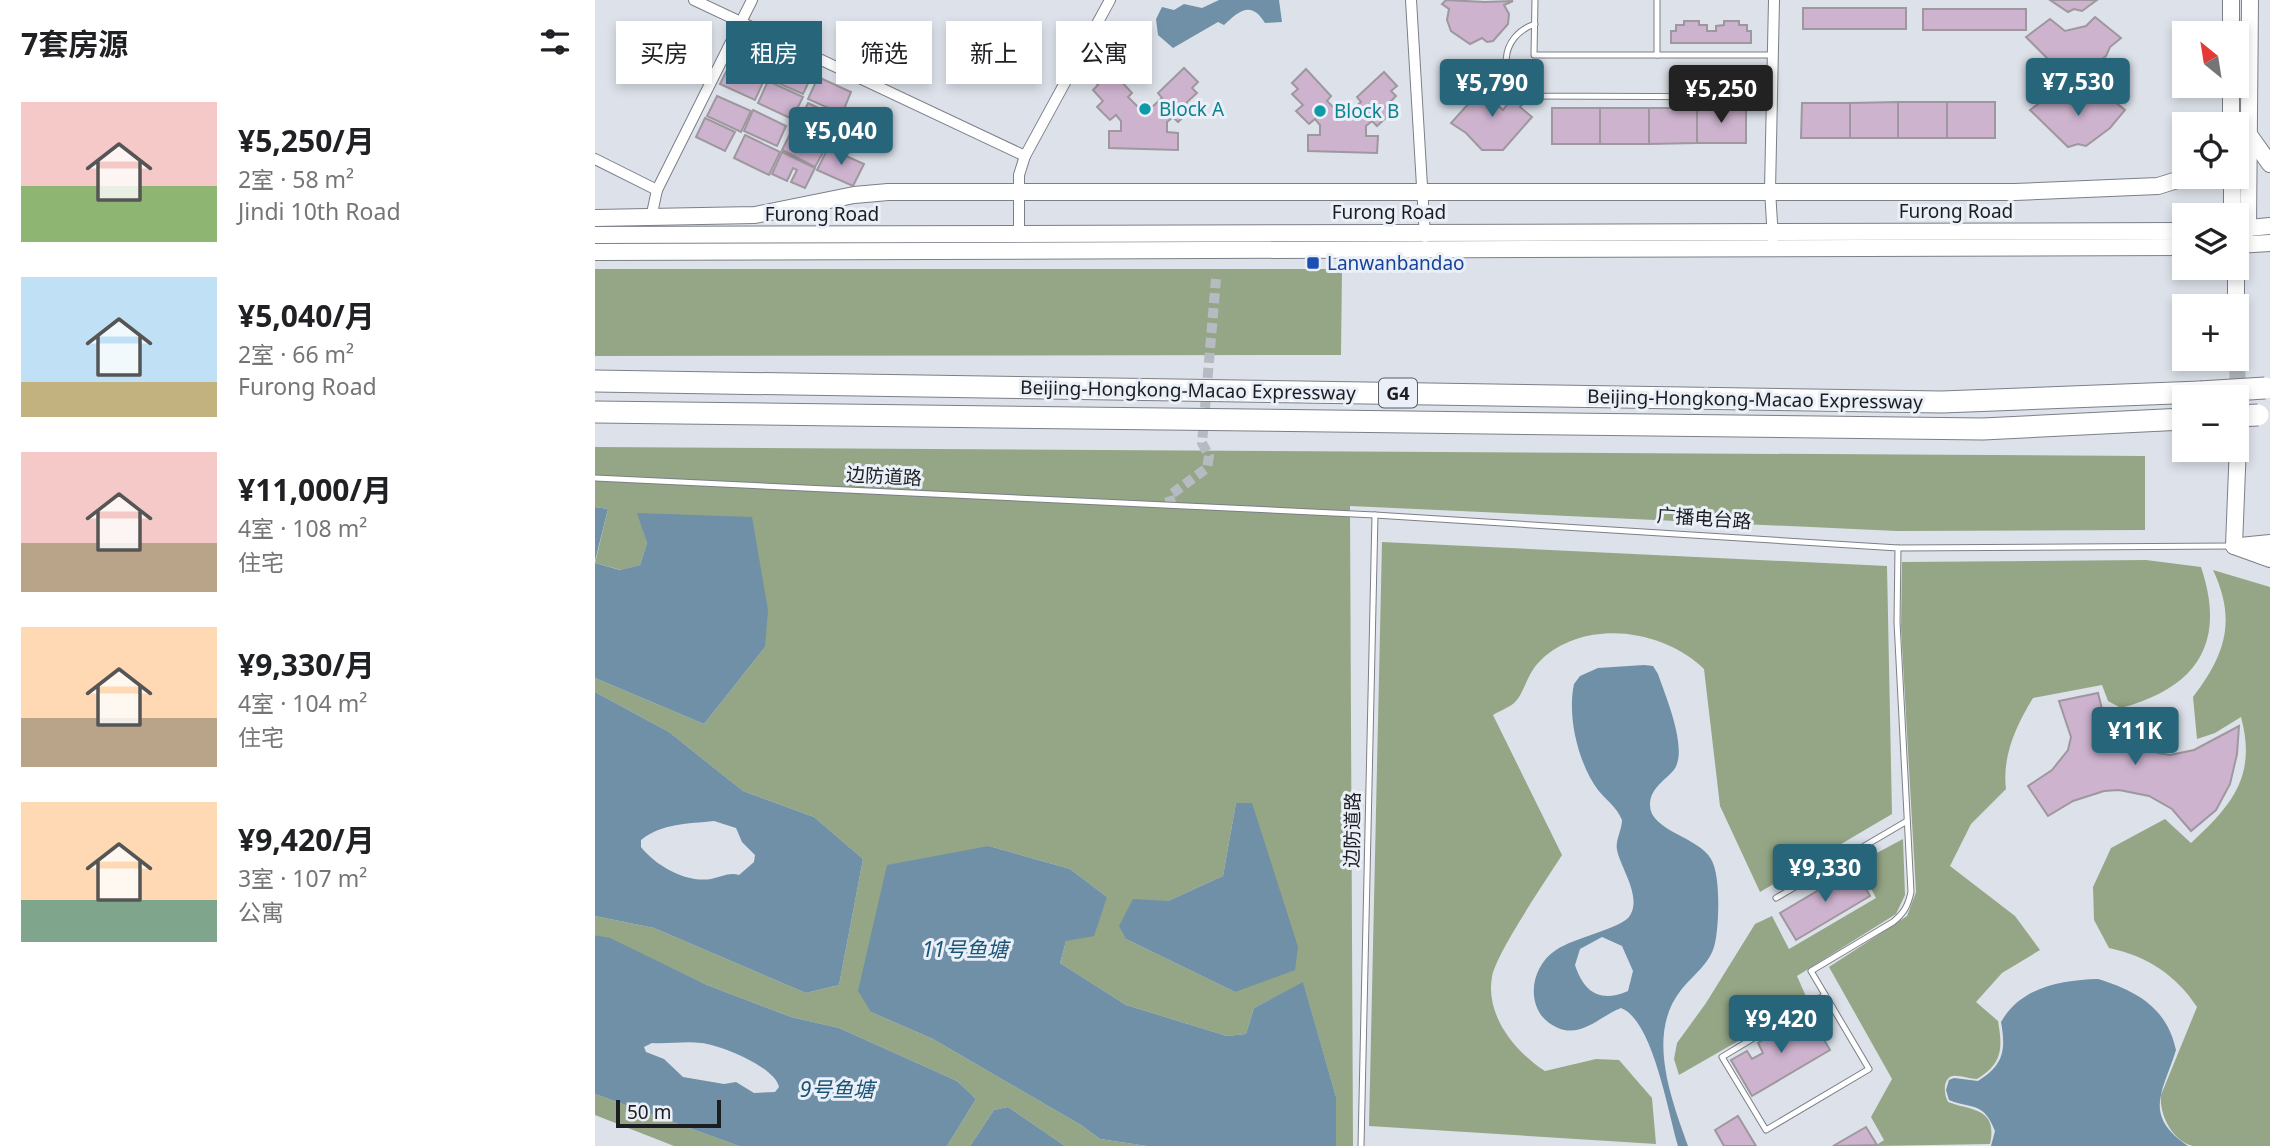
<!DOCTYPE html>
<html lang="zh">
<head>
<meta charset="utf-8">
<style>
  :root { --surface:#fff; --page:#f2f2f2; --text:#202124; --muted:#757577; --accent:#27657b }
  body { margin:0; font-family:"Noto Sans","Noto Sans SC",sans-serif; background:var(--page); color:var(--text); height:100vh; display:flex; flex-direction:column; font-size:26px; white-space:nowrap }
  * { box-sizing:border-box; margin:0 }
  p { font-size:23px; color:var(--muted) }
  .icon { flex:none; width:38px; height:38px; fill:none; stroke:currentColor; stroke-width:2; stroke-linecap:round; stroke-linejoin:round }
  .map { position:relative; flex:1; overflow:hidden }
  .details { display:flex; flex-direction:column; background:var(--surface); width:595px }
  .details>* { flex:none }
  .guide { position:absolute; left:21px; top:21px; width:665px; height:63px; display:flex; gap:14px }
  .needle { width:46px; rotate:330deg }
  .controls { position:absolute; left:1577px; top:21px; display:grid; gap:14px }
  .controls a { display:grid; place-items:center; width:77px; height:77px; border-radius:0px; background:var(--surface); box-shadow:0 4px 10px #0003; font-size:35px }
  .scale { position:absolute; left:21px; bottom:18px; width:105px; box-sizing:border-box; padding-left:7px; border:4px solid #1b1d20; border-top:0; font-size:19px; line-height:24px; white-space:nowrap; color:#1b1d20; -webkit-text-stroke:5px #eaeff8; paint-order:stroke }
  .price { position:absolute; translate:-50% -60px; padding:0 16px; border-radius:7px; background:var(--accent); color:#fff; font-size:23px; line-height:46px; filter:drop-shadow(0 2px 4px #0008) }
  .price::after { content:''; position:absolute; left:50%; top:42px; width:21px; height:16px; margin-left:-10px; background:inherit; clip-path:polygon(0 0,100% 0,50% 100%) }
  .price.active { background:#222; color:#fff }
  ul { padding:0; list-style:none }
  li { display:flex; align-items:center; gap:21px; height:175px; padding:0 21px }
  li span { display:grid; place-items:center; flex:none; width:196px; height:140px; border-radius:0px; color:#555 }
  li>.icon { margin-inline-start:auto }
  span .icon { width:84px; height:84px; fill:#fffc; stroke-width:1 }
  li b { font-size:30px }
  h2 { display:flex; justify-content:space-between; align-items:center; height:84px; padding:0 21px; font-size:30px }
  .tag { padding:0 24px; border-radius:0px; background:var(--surface); box-shadow:0 4px 10px #0003; font-size:24px; line-height:63px }
  .tag.active { background:var(--accent); color:#fff }
  main { display:flex; flex:1; min-height:0 }
  .map>svg:first-child { display:block }
</style>
</head>
<body>
<main>
<section class="details">
<h2>7套房源<svg class="icon" aria-label="filters" viewBox="0 0 24 24"><path d="M4 7h16M4 17h16"/><circle cx="9" cy="7" r="2"/><circle cx="15" cy="17" r="2"/></svg></h2>
<ul>
<li><span style="background:linear-gradient(#f6c9c9 60%,#8fb573 0)"><svg class="icon" aria-label="home" viewBox="0 0 24 24"><path d="M3 11l9-7 9 7M6 9v11h12V9"/></svg></span><div><b>¥5,250/月</b><p>2室 · 58 m²</p><p>Jindi 10th Road</p></div></li>
<li><span style="background:linear-gradient(#bfe0f5 75%,#c2b280 0)"><svg class="icon" aria-label="home" viewBox="0 0 24 24"><path d="M3 11l9-7 9 7M6 9v11h12V9"/></svg></span><div><b>¥5,040/月</b><p>2室 · 66 m²</p><p>Furong Road</p></div></li>
<li><span style="background:linear-gradient(#f6c9c9 65%,#b9a48a 0)"><svg class="icon" aria-label="home" viewBox="0 0 24 24"><path d="M3 11l9-7 9 7M6 9v11h12V9"/></svg></span><div><b>¥11,000/月</b><p>4室 · 108 m²</p><p>住宅</p></div></li>
<li><span style="background:linear-gradient(#ffd9b3 65%,#b9a48a 0)"><svg class="icon" aria-label="home" viewBox="0 0 24 24"><path d="M3 11l9-7 9 7M6 9v11h12V9"/></svg></span><div><b>¥9,330/月</b><p>4室 · 104 m²</p><p>住宅</p></div></li>
<li><span style="background:linear-gradient(#ffd9b3 70%,#7fa58c 0)"><svg class="icon" aria-label="home" viewBox="0 0 24 24"><path d="M3 11l9-7 9 7M6 9v11h12V9"/></svg></span><div><b>¥9,420/月</b><p>3室 · 107 m²</p><p>公寓</p></div></li>
</ul>
</section>
<div class="map">
<svg width="1675" height="1146" viewBox="0 0 1675 1146">
  <rect width="100%" height="100%" fill="#dde2ea"/>
  <!-- forest -->
  <g fill="#95a686" fill-rule="evenodd">
    <polygon points="0,269 747,269 746,355 0,356"/>
    <path d="M0,447L1550,456V530L1302,531L755,506L758,1146H741V1097L708,983L659,1008L651,1034L632,1036L531,1005L465,963L471,941L512,897L475,869L394,846L276,1012L338,1039L486,1125L505,1139L552,1146H470L413,1107L399,1110L375,1146H352L381,1099L362,1081L244,1028L196,1017L112,985L15,939L0,935V916L59,928L211,993L244,985L268,859L219,817L148,791L74,732L0,692V678L109,724L170,647L43,513L52,543L45,565L26,570L0,563L13,509L0,507ZM641,803L640,992L531,939L573,901L628,876Z"/>
    <path d="M787,542L1292,566L1297,814L1165,892L1125,806L1109,669C1068,629 990,618 946,660C932,673 930,691 921,701C916,707 904,711 898,715L967,855C952,879 901,953 897,977C890,1015 920,1052 950,1071L1001,1059L1024,1060L1057,1098L1061,1144L774,1126Z"/>
    <path d="M1551,560L1606,567C1632,644 1601,688 1526,708L1513,701L1507,685L1438,698C1421,726 1407,756 1411,789L1376,824L1355,866L1420,916L1445,950L1407,973L1381,1002L1403,1021C1408,1049 1407,1064 1382,1079C1375,1079 1364,1075 1358,1076C1347,1078 1349,1095 1353,1102C1376,1111 1403,1107 1395,1144L1280,1146L1289,1140L1276,1117L1297,1079L1234,967L1312,916L1321,892L1306,627L1307,562Z"/>
    <path d="M1618,570L1675,587V1146C1653,1146 1619,1146 1598,1146C1577,1141 1564,1114 1566,1095L1602,1007C1581,975 1552,956 1514,948L1499,920L1498,887L1516,848L1570,819L1596,843C1637,805 1662,776 1646,717L1620,733L1602,739L1598,697C1630,655 1642,621 1618,570Z"/>
    <polygon points="1308,839 1310,895 1301,914 1202,976 1213,1001 1084,1075 1079,1059 1082,1043 1111,1003 1160,924 1177,916 1194,949 1281,898 1263,863"/>
    <polygon points="0,1094 144,1146 79,1146 0,1115"/>
  </g>
  <!-- water -->
  <g fill="#6f90a6" fill-rule="evenodd">
    <path d="M624,0H684L687,22L670,23C656,0 644,11 629,25L623,22L578,48L563,35L561,19L567,7L579,10L589,4L607,8Z"/>
    <polygon points="0,507 13,509 0,561"/>
    <polygon points="42,513 157,517 173,610 170,647 109,724 0,678 0,563 25,570 45,565 52,543"/>
    <path d="M1049,665L1058,666L1063,674C1070,695 1095,752 1078,771C1069,781 1055,789 1055,805C1055,831 1104,837 1116,859C1126,875 1124,925 1120,943C1116,963 1098,975 1086,990C1051,1034 1076,1098 1093,1146H1083C1073,1113 1058,1020 1026,1008C1005,1016 987,1038 963,1028C929,1014 933,968 961,950C978,938 1024,929 1034,917C1048,898 1026,869 1022,850C1020,840 1027,830 1027,820C1021,806 1011,800 1003,790C983,763 972,716 979,684L985,676L1003,668ZM1007,937L1027,946L1038,971L1033,991C1006,1003 989,993 980,965L985,949Z"/>
    <path d="M0,692L74,732L148,791L219,817L268,859L244,985L211,993L59,928L0,916ZM119,821L141,828L147,842L160,855L159,862L144,875C134,872 126,877 116,879C91,883 61,866 46,847V840C67,823 93,824 119,821Z"/>
    <polygon points="641,803 657,803 703,947 700,970 640,992 531,939 524,926 538,899 573,901 628,876"/>
    <polygon points="394,846 475,869 512,897 499,936 471,941 465,963 531,1005 632,1036 651,1034 659,1008 708,982 741,1097 741,1146 552,1146 505,1139 486,1125 338,1039 276,1012 263,991 292,865"/>
    <path d="M0,935L15,938L112,985L196,1017L244,1028L362,1081L381,1099L352,1146H144L0,1094ZM57,1043C73,1044 91,1041 106,1043C126,1045 180,1067 184,1087L180,1092L159,1093L141,1082L129,1084L88,1077L69,1059L51,1052L49,1047Z"/>
    <path d="M1503,979C1542,991 1572,1008 1581,1050C1568,1092 1547,1115 1593,1146H1396L1400,1131C1388,1101 1379,1110 1354,1100L1351,1090L1354,1080L1359,1078L1383,1081C1409,1065 1411,1050 1406,1022C1426,987 1466,980 1503,979Z"/>
    <polygon points="413,1107 470,1146 375,1146 399,1110"/>
  </g>
  <!-- building -->
  <g fill="#ceb3cf" stroke="#9e979e" stroke-width="2">
    <polygon points="851,0 890,2 918,1 909,5 914,14 913,24 898,41 892,42 887,38 875,44 856,31 852,20 854,9 847,4"/>
    <polygon points="1455,0 1502,0 1487,11 1479,9 1473,12"/>
    <rect x="1208" y="8" width="103" height="21"/>
    <rect x="1328" y="9" width="103" height="21"/>
    <polygon points="1500,17 1526,38 1515,47 1511,56 1487,74 1478,72 1469,75 1431,37 1455,19 1470,31 1491,26"/>
    <polygon points="1089,21 1104,21 1104,25 1112,25 1112,31 1121,31 1121,26 1129,25 1129,21 1144,21 1144,25 1152,25 1152,31 1156,31 1156,43 1076,43 1076,31 1081,31 1081,25 1089,25"/>
    <polygon points="147,42 182,58 172,77 138,61"/>
    <polygon points="184,58 218,73 208,94 174,79"/>
    <polygon points="136,62 170,78 160,100 125,84"/>
    <polygon points="512,66 537,93 533,97 543,107 556,108 567,98 563,93 589,68 603,82 597,88 602,93 591,103 597,109 583,122 578,117 572,122 572,132 583,133 583,150 514,148 514,131 526,131 526,121 521,115 515,120 502,107 508,101 498,90 503,85 498,80"/>
    <polygon points="711,69 736,96 732,101 742,111 755,112 766,102 762,97 789,72 802,86 796,91 801,96 790,107 796,113 782,126 777,121 771,126 771,136 783,136 782,153 713,151 713,135 725,135 725,125 720,119 714,124 701,111 708,105 697,94 703,89 697,83"/>
    <polygon points="223,77 256,92 247,114 213,99"/>
    <polygon points="173,81 208,97 197,119 163,103"/>
    <polygon points="878,84 888,92 891,88 898,95 895,98 908,110 914,102 911,99 919,90 931,100 925,107 937,117 908,150 887,150 871,133 856,123 876,101 869,95"/>
    <polygon points="1504,89 1530,110 1515,128 1491,146 1483,144 1473,147 1435,110 1459,92 1475,104 1495,99"/>
    <polygon points="122,96 156,111 146,132 112,116"/>
    <rect x="1303" y="102" width="49" height="36"/>
    <polygon points="1303,102 1303,138 1255,138 1255,103"/>
    <rect x="1352" y="102" width="48" height="36"/>
    <polygon points="213,103 232,112 229,118 237,122 241,114 246,117 236,138 204,122"/>
    <polygon points="1207,103 1255,103 1255,138 1206,138"/>
    <rect x="957" y="108" width="48" height="36"/>
    <rect x="1005" y="108" width="49" height="36"/>
    <polygon points="1054,108 1102,108 1102,143 1054,144"/>
    <rect x="1102" y="108" width="49" height="35"/>
    <polygon points="158,110 191,126 182,146 149,131"/>
    <polygon points="110,118 140,132 130,151 101,137"/>
    <polygon points="197,130 231,147 220,167 187,150"/>
    <polygon points="150,135 185,152 174,175 139,158"/>
    <polygon points="233,148 269,164 258,186 222,170"/>
    <polygon points="187,152 220,168 210,188 196,182 202,170 198,168 192,181 177,174"/>
    <polygon points="1503,693 1510,721 1519,733 1563,753 1575,755 1599,750 1644,726 1642,754 1635,784 1621,810 1596,831 1577,809 1554,796 1524,790 1509,791 1478,801 1453,816 1433,786 1457,770 1473,750 1476,737 1464,701"/>
    <polygon points="1259,869 1275,896 1201,940 1185,913"/>
    <polygon points="1213,1013 1235,1050 1157,1096 1136,1060 1152,1051 1157,1059 1168,1053 1163,1043"/>
    <polygon points="1143,1116 1161,1146 1129,1146 1120,1130"/>
    <polygon points="1271,1127 1282,1145 1238,1146"/>
  </g>
  <g fill="none" stroke-linecap="round" stroke-linejoin="round">
    <!-- street-tunnel -->
    <polyline stroke="#b6bbc2" stroke-width="10" stroke-dasharray="10 5" stroke-linecap="butt" points="577,506 574,496 612,468 614,456 607,443 621,279"/>
    <!-- secondary-tunnel -->
    <polyline stroke="#b6bbc2" stroke-width="16" stroke-dasharray="16 8" stroke-linecap="butt" points="1642,318 1643,444"/>
    <defs>
      <g id="lane">
        <polyline points="940,0 939,55 1178,55"/>
        <path d="M940,24C904,36 901,80 935,96L1177,97"/>
        <polyline points="1062,55 1062,0"/>
        <polyline points="0,478 780,515 1303,548 1636,546"/>
        <polyline points="1181,898 1312,821"/>
        <path d="M1230,995L1127,1057L1171,1130L1274,1069L1216,971L1298,922C1309,913 1313,906 1316,892L1302,622L1303,548"/>
        <polyline points="766,1146 780,515"/>
      </g>
      <g id="street">
        <polyline points="99,0 430,156"/>
        <polyline points="816,0 830,237"/>
        <polyline points="0,159 62,190"/>
        <polyline points="56,218 62,190 157,0"/>
        <polyline points="424,237 424,175 430,156 515,0"/>
        <polyline points="1178,239 1175,190 1179,0"/>
      </g>
      <g id="secondary">
        <polyline points="1636,0 1636,33"/>
        <polyline points="1636,86 1636,124"/>
        <polyline points="1655,136 1675,164"/>
        <polyline points="1637,177 1637,215"/>
        <polyline points="0,218 160,215 259,195 293,192 1420,192 1563,186 1592,177"/>
        <polyline points="1643,229 1675,226"/>
        <polyline points="0,235 1589,231"/>
        <polyline points="1642,244 1653,228 1655,0"/>
        <polyline points="1642,245 1675,243"/>
        <polyline points="0,252 1589,247"/>
        <polyline points="1641,268 1641,303"/>
        <polyline points="1639,546 1643,444"/>
        <polyline points="1639,546 1675,559"/>
        <polyline points="1645,546 1675,543"/>
      </g>
      <g id="highway">
        <polyline points="0,381 1347,402 1605,392"/>
        <polyline points="0,412 1388,429 1589,419"/>
      </g>
    </defs>
    <!-- lane casing -->
    <use href="#lane" stroke="#7b7f87" stroke-width="7"/>
    <!-- street casing -->
    <use href="#street" stroke="#7b7f87" stroke-width="12"/>
    <!-- secondary casing -->
    <use href="#secondary" stroke="#7b7f87" stroke-width="18"/>
    <!-- highway casing -->
    <use href="#highway" stroke="#7b7f87" stroke-width="23"/>
    <!-- lane -->
    <use href="#lane" stroke="#fff" stroke-width="5"/>
    <!-- street -->
    <use href="#street" stroke="#fff" stroke-width="10"/>
    <!-- secondary -->
    <use href="#secondary" stroke="#fff" stroke-width="16"/>
    <!-- highway -->
    <use href="#highway" stroke="#fff" stroke-width="21"/>
    <defs>
      <g id="highway-bridge">
        <polyline points="1605,392 1670,388"/>
        <polyline points="1642,416 1663,415"/>
      </g>
    </defs>
    <!-- highway-bridge casing -->
    <use href="#highway-bridge" stroke="#7b7f87" stroke-width="23" stroke-linecap="butt"/>
    <!-- highway-bridge -->
    <use href="#highway-bridge" stroke="#fff" stroke-width="21"/>
  </g>
  <!-- markers -->
  <g fill="#0f9aa8" stroke="#eaeff8" stroke-width="2.5">
    <circle cx="550" cy="109" r="7"/>
    <circle cx="725" cy="111" r="7"/>
  </g>
  <rect fill="#1a4fb4" stroke="#eaeff8" stroke-width="2.5" x="711" y="256" width="14" height="14" rx="3.5"/>
  <g text-anchor="middle" dominant-baseline="central" stroke-width="6" stroke-linejoin="round" paint-order="stroke">
    <!-- shield labels -->
    <rect fill="#eaeff8" stroke="#595c61" stroke-width="2" x="784" y="378.5" width="38" height="29" rx="5"/>
    <g font-size="18" font-weight="bold" fill="#1b1d20">
      <text x="803" y="393">G4</text>
    </g>
    <!-- culture labels -->
    <g font-size="19" fill="#0d838f" stroke="#eaeff8" text-anchor="start">
      <text x="564" y="109">Block A</text>
      <text x="739" y="111">Block B</text>
    </g>
    <!-- street labels -->
    <g font-size="19" fill="#1b1d20" stroke="#eaeff8">
      <text x="1361" y="211">Furong Road</text>
      <text x="794" y="212">Furong Road</text>
      <text x="227" y="214">Furong Road</text>
      <text transform="translate(593 390) rotate(1)">Beijing-Hongkong-Macao Expressway</text>
      <text transform="translate(1160 399) rotate(1)">Beijing-Hongkong-Macao Expressway</text>
      <text transform="translate(289 476) rotate(3)">边防道路</text>
      <text transform="translate(1109 518) rotate(4)">广播电台路</text>
      <text transform="translate(757 830) rotate(-89)">边防道路</text>
    </g>
    <!-- transit labels -->
    <g font-size="19" fill="#164399" stroke="#eaeff8" text-anchor="start">
      <text x="732" y="263">Lanwanbandao</text>
    </g>
    <!-- water labels -->
    <g font-size="21" font-style="italic" fill="#1b5576" stroke="#eaeff8">
      <text x="370" y="949">11号鱼塘</text>
      <text x="242" y="1089">9号鱼塘</text>
    </g>
  </g>
</svg>
<div class="controls">
<a><svg class="needle" viewBox="-14 -14 28 28"><path d="M0-13l5 13h-10z" fill="#e53935"/><path d="M0 13l5-13h-10z" fill="#757577"/></svg></a>
<a><svg class="icon" aria-label="locate" viewBox="0 0 24 24"><circle cx="12" cy="12" r="6"/><path d="M12 2v4M12 18v4M2 12h4M18 12h4"/></svg></a>
<a><svg class="icon" aria-label="layers" viewBox="0 0 24 24"><path d="M12 4l9 5-9 5-9-5zM3 14l9 5 9-5"/></svg></a>
<a>+</a>
<a>−</a>
</div>
<div class="scale">50 m</div>
<b class="price" style="left:1483px;top:118px">¥7,530</b>
<b class="price" style="left:897px;top:119px">¥5,790</b>
<b class="price active" style="left:1126px;top:125px">¥5,250</b>
<b class="price" style="left:246px;top:167px">¥5,040</b>
<b class="price" style="left:1540px;top:767px">¥11K</b>
<b class="price" style="left:1230px;top:904px">¥9,330</b>
<b class="price" style="left:1186px;top:1055px">¥9,420</b>
<div class="guide">
<a class="tag">买房</a>
<a class="tag active">租房</a>
<a class="tag">筛选</a>
<a class="tag">新上</a>
<a class="tag">公寓</a>
</div>
</div>
</main>
</body>
</html>
